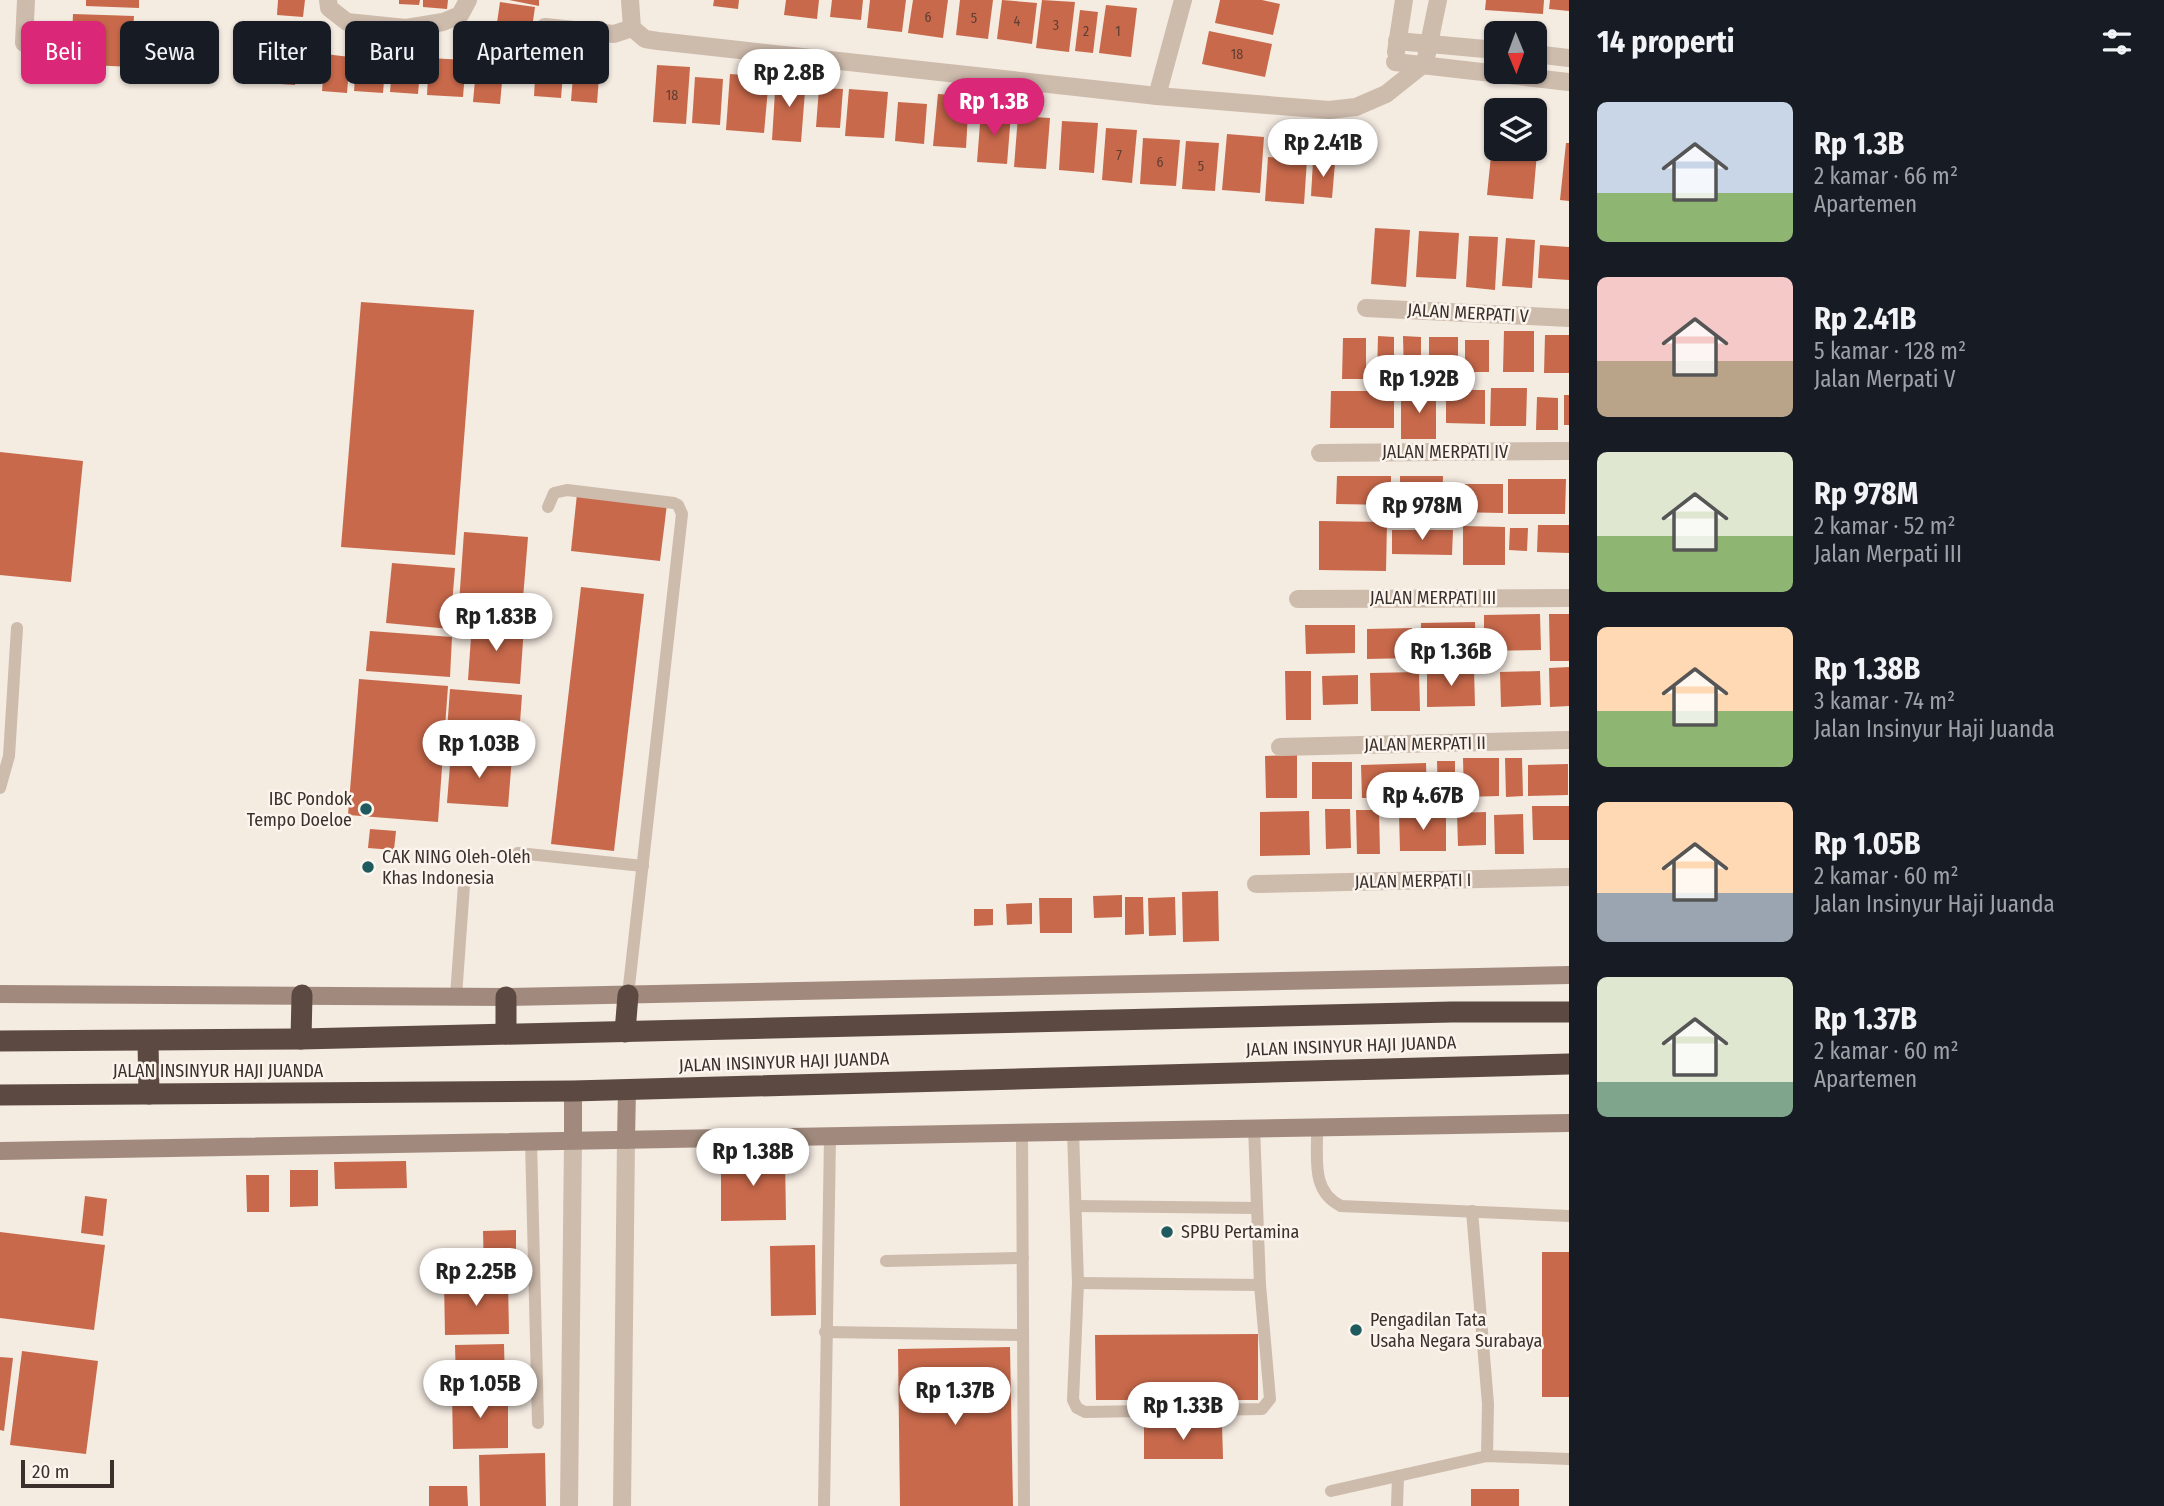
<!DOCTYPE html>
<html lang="id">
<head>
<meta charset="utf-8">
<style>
  :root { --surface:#171b24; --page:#20242c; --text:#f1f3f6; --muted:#9ea1a6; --accent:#db2777 }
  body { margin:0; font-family:"Fira Sans Condensed",sans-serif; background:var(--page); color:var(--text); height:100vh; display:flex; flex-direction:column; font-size:26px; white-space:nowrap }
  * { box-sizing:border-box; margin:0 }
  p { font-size:23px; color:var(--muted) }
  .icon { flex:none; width:38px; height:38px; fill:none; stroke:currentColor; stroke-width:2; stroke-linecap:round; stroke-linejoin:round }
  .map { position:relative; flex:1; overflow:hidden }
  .sheet { display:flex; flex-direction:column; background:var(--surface); width:595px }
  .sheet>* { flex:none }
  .top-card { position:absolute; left:21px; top:21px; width:665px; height:63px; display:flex; gap:14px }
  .needle { width:46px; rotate:179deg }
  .fabs { position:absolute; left:1484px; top:21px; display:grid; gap:14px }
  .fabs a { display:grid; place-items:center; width:63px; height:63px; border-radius:10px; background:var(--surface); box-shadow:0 2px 5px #0004; font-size:35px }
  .scale { position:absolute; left:21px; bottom:18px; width:93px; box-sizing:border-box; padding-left:7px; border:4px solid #3b302b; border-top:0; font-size:19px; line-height:24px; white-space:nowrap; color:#3b302b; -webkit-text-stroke:5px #fbf5ee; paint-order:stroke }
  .price { position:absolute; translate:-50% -60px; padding:0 16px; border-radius:24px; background:#fff; color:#222; font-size:23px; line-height:46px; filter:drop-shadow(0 2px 4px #0008) }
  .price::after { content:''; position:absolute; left:50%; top:42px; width:21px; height:16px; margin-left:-10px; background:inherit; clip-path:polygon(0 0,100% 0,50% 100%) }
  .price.selected { background:var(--accent); color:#fff }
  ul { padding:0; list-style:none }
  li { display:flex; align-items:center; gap:21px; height:175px; padding:0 28px }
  li span { display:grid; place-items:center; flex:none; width:196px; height:140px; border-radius:10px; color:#555 }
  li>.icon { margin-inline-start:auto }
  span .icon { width:84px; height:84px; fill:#fffc; stroke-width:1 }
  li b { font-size:30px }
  h2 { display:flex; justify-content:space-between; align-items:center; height:84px; padding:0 28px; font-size:30px }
  .tag { padding:0 24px; border-radius:10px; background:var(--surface); box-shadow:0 2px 5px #0004; font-size:24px; line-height:63px }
  .tag.selected { background:var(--accent); color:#fff }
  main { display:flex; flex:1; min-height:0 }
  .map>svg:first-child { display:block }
</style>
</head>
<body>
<main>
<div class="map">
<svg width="1569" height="1506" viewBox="0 0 1569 1506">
  <rect width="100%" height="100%" fill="#f4ebe1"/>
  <!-- building -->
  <g fill="#c8694b">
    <polygon points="86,0 139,0 139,8 86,6"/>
    <polygon points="278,0 305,0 303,17 277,15"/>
    <polygon points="399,0 420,0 419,5 399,4"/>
    <polygon points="423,0 448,0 447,9 423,7"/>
    <polygon points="509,0 539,0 539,6"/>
    <polygon points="714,0 739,0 738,9 713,6"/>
    <polygon points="786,0 819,0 817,19 784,15"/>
    <polygon points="832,0 863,0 861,20 830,17"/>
    <polygon points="870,0 906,0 902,32 867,28"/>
    <polygon points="913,0 948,0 943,38 908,33"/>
    <polygon points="960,0 993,0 988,39 956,35"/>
    <polygon points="1002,0 1037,3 1032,44 997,39"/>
    <polygon points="1042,0 1075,2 1069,52 1036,48"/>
    <polygon points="1220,0 1262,0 1280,4 1273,35 1215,23"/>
    <polygon points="1486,0 1544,0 1543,14 1485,10"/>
    <polygon points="1550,0 1569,0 1569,11 1549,9"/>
    <polygon points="500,2 535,7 532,28 497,23"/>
    <polygon points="1106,5 1137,8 1131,57 1099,53"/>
    <polygon points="1080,10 1098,12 1093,53 1075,51"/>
    <polygon points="73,14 134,16 131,67 71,64"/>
    <polygon points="273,23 297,25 295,50 271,48"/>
    <polygon points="488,25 532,32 529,53 484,47"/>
    <polygon points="1209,31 1272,44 1265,77 1202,64"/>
    <polygon points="303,49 321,50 319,80 300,79"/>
    <polygon points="357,53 386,55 383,93 354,91"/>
    <polygon points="325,54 350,57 347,93 322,91"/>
    <polygon points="269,56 297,58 295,85 266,83"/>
    <polygon points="393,57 421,59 418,94 390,92"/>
    <polygon points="429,58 466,60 463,97 427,95"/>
    <polygon points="477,58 504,60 500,104 473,102"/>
    <polygon points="536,60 564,62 561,98 534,96"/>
    <polygon points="574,63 600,65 597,103 571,101"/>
    <polygon points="657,65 690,67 686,124 653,122"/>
    <polygon points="730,74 769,77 764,133 726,130"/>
    <polygon points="776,76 806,79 801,142 772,140"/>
    <polygon points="695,77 723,79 720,125 692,123"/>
    <polygon points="819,88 843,89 840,128 816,127"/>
    <polygon points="849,89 888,92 884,138 845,136"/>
    <polygon points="938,94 969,96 966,148 933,146"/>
    <polygon points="898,102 927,104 924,144 895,141"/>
    <polygon points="981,111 1011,114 1007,164 977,162"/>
    <polygon points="1018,116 1050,118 1046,169 1014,167"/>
    <polygon points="1062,121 1098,123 1094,173 1059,170"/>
    <polygon points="1494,126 1496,149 1535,149 1535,130 1539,130 1533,199 1487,195"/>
    <polygon points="1106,128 1137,130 1132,183 1102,180"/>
    <polygon points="1227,134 1264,137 1260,193 1222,190"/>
    <polygon points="1143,138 1180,140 1176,186 1140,184"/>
    <polygon points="1186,141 1219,143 1215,191 1182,189"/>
    <polygon points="1566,143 1569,143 1569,201 1560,200"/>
    <polygon points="1268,157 1307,160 1304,204 1265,201"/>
    <polygon points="1313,161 1335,163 1332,198 1311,196"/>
    <polygon points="1375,228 1410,230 1406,287 1371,284"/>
    <polygon points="1419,231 1459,233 1456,279 1416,277"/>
    <polygon points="1469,236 1498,237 1495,290 1466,287"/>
    <polygon points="1506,238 1535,240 1532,288 1502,286"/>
    <polygon points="1540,245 1569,247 1569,280 1538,278"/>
    <polygon points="361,302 474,310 455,555 341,547"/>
    <polygon points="1504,331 1534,331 1534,372 1503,372"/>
    <polygon points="1545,335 1569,335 1569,373 1544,373"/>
    <polygon points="1378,336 1394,337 1394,377 1377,377"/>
    <polygon points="1403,336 1421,337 1421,377 1404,377"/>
    <rect x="1429" y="337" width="29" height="38"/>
    <polygon points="1343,338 1366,338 1366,379 1342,379"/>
    <rect x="1465" y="340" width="24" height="32"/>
    <polygon points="1491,388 1527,388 1526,426 1490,426"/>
    <polygon points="1446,390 1485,390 1485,424 1446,423"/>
    <polygon points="1331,391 1394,391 1394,428 1330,428"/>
    <rect x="1401" y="391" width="35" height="48"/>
    <rect x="1564" y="395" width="5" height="30"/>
    <polygon points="1537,397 1558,398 1558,430 1536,430"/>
    <polygon points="0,452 83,461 71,582 0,575"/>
    <polygon points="1337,476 1391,476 1391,505 1336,504"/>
    <polygon points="1400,476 1443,476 1442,508 1400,507"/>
    <polygon points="1508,479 1566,479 1565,514 1508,514"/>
    <polygon points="1452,484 1503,484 1503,513 1452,512"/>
    <polygon points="577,494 667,504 660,561 571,551"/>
    <polygon points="1319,521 1387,522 1386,571 1319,570"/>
    <polygon points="1538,525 1569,525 1569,553 1537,552"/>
    <polygon points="1463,526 1505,527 1505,565 1463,565"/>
    <polygon points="1510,528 1528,528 1527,551 1509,550"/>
    <polygon points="1392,530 1453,530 1452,555 1392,554"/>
    <polygon points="464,532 528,537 521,623 458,618"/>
    <polygon points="392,563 455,568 450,629 386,623"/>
    <polygon points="581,587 644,594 614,851 551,844"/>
    <polygon points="1540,614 1541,650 1484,651 1484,615"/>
    <polygon points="1549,614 1569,614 1569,661 1550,661"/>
    <polygon points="1475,622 1476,658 1421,658 1421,623"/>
    <polygon points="472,623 524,627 520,684 468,680"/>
    <polygon points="1305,625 1355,625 1355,653 1306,654"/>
    <polygon points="1412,628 1413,658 1367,659 1367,629"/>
    <polygon points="370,631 452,637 450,677 366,671"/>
    <polygon points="1569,667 1569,706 1550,707 1549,668"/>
    <polygon points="1474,669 1475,706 1427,707 1427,670"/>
    <polygon points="1285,671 1311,671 1311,720 1286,720"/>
    <polygon points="1540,671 1541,705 1501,707 1500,672"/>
    <polygon points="1419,672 1420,711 1371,711 1370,673"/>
    <polygon points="1358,675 1358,704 1323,705 1322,676"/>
    <polygon points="359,679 448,686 438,822 348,815"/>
    <polygon points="450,689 522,695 518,750 446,745"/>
    <polygon points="451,752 512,757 508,807 447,803"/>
    <polygon points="1297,755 1297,798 1266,798 1265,756"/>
    <polygon points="1463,758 1499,758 1499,796 1464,797"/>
    <polygon points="1505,758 1522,758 1523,796 1506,797"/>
    <polygon points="1437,761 1455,761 1455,800 1438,800"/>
    <rect x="1312" y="762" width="40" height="37"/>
    <polygon points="1426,763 1427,797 1362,798 1361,765"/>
    <polygon points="1568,764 1568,795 1528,796 1528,765"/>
    <polygon points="1532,806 1569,806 1569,840 1533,840"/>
    <polygon points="1325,809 1350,809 1351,848 1326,849"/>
    <polygon points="1356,810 1379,810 1380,854 1357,854"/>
    <polygon points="1309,811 1310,855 1260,856 1260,812"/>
    <polygon points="1486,812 1486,845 1458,846 1457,813"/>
    <polygon points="1399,814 1446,814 1446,851 1400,851"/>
    <polygon points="1523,814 1524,854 1495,854 1494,815"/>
    <polygon points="370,829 396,831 394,850 368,848"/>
    <polygon points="1218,891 1219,941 1183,942 1182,892"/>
    <polygon points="1122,895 1122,917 1094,918 1093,896"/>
    <polygon points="1125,897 1143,897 1144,934 1125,935"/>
    <polygon points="1175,897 1176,935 1149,936 1148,898"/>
    <polygon points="1039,898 1072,898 1072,933 1040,933"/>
    <polygon points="1032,903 1032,924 1007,925 1006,904"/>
    <polygon points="974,909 993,909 993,925 974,926"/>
    <polygon points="785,1155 786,1220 721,1221 721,1156"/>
    <polygon points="406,1161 407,1188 335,1189 334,1162"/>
    <polygon points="290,1170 318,1170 318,1206 290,1207"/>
    <polygon points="246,1175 269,1175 269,1212 247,1212"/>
    <polygon points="85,1196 107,1199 103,1236 81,1233"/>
    <polygon points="516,1230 516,1270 484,1271 483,1231"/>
    <polygon points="0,1232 105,1245 94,1330 0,1318"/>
    <polygon points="815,1245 816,1315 771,1316 770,1246"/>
    <rect x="1542" y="1252" width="27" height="145"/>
    <polygon points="508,1280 509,1334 445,1335 444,1281"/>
    <polygon points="1258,1334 1258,1400 1096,1400 1095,1335"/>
    <polygon points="504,1344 505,1383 456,1384 455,1345"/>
    <polygon points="1010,1347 1013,1506 900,1506 898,1349"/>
    <polygon points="22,1351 98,1361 86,1454 10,1445"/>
    <polygon points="0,1357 13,1358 4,1431 0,1430"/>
    <polygon points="508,1391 508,1448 453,1449 452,1392"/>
    <polygon points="1144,1424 1222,1424 1223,1459 1144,1459"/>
    <polygon points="545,1453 546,1506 480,1506 479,1455"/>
    <polygon points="429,1486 467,1486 468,1506 429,1506"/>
    <rect x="1471" y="1489" width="48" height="17"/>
  </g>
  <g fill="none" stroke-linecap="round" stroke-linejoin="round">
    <!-- lane -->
    <g stroke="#cdbbac" stroke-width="12">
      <polyline points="548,507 554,493 567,490 674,503 678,505 682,514 628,995"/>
      <polyline points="0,788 9,756 17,628"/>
      <polyline points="518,853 643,866"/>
      <polyline points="456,996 464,885"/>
      <path d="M1317,1126C1318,1157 1310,1191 1341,1206L1569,1216"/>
      <polyline points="1073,1131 1078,1283 1073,1400 1077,1408 1085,1412 1262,1409 1270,1399 1260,1285 1254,1127"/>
      <polyline points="1022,1134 1024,1506"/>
      <polyline points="531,1141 538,1423"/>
      <polyline points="1076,1206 1257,1208"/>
      <polyline points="1472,1211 1488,1404 1487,1456"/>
      <polyline points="886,1261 1023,1258"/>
      <polyline points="1078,1283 1260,1285"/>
      <polyline points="825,1332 1022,1335"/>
      <polyline points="1331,1491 1487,1456 1569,1459"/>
      <polyline points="824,1506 830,1137"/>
      <polyline points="1397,1506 1398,1476"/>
    </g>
    <!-- street -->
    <g stroke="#cdbbac" stroke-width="18">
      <polyline points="328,0 329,8 347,22 406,28 443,22 460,15 468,0"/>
      <polyline points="630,0 632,28 645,39 658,41 1157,96 1329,110 1356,107 1386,94 1425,63 1438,0"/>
      <polyline points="545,27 614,34 632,28"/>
      <polyline points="1397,41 1496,50"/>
      <polyline points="24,43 26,0"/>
      <polyline points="1396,52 1404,0"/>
      <polyline points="1535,54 1569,58"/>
      <polyline points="1395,62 1569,82"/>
      <polyline points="1157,96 1183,0"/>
      <polyline points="1366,308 1569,318"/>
      <polyline points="1320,453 1569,451"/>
      <polyline points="1298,599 1569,598"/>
      <polyline points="1280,747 1569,740"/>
      <polyline points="1256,884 1569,877"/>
      <polyline points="569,1506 573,1140"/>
      <polyline points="622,1506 626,1140"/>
    </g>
    <!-- secondary -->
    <g stroke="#a18a7d" stroke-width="18">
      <polyline points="0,994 506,997 1569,975"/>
      <polyline points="573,1091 573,1140"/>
      <polyline points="626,1140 627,1089"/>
      <polyline points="0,1151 1569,1123"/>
    </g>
    <!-- highway -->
    <g stroke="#5c4a42" stroke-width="21">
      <polyline points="506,997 506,1034"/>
      <polyline points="625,1032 628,995"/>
      <polyline points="301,1039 302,995"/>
      <polyline points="0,1041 301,1039 1452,1012 1569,1012"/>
      <polyline points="148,1041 149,1094"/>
      <polyline points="0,1095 573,1091 1569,1064"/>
    </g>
  </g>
  <!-- markers -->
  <g fill="#1f5a5e" stroke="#fbf5ee" stroke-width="2.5">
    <circle cx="366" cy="809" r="7"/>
    <circle cx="368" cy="867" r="7"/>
    <circle cx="1167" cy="1232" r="7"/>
    <circle cx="1356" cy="1330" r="7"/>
  </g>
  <g text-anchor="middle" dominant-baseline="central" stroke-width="5" stroke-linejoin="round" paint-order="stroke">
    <!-- number labels -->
    <g font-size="14" fill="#5e3e33">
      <text x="928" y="17">6</text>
      <text x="974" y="18">5</text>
      <text x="1017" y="21">4</text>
      <text x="1056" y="25">3</text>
      <text x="1086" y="31">2</text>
      <text x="1118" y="31">1</text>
      <text x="1237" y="54">18</text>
      <text x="672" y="95">18</text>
      <text x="1119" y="155">7</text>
      <text x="1160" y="162">6</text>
      <text x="1201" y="166">5</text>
    </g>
    <!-- street labels -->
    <g font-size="18" fill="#3b302b" stroke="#fbf5ee">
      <text transform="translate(1468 313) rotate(3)">JALAN MERPATI V</text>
      <text x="1445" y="452">JALAN MERPATI IV</text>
      <text x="1433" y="598">JALAN MERPATI III</text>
      <text transform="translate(1425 744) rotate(-1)">JALAN MERPATI II</text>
      <text transform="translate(1413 881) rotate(-1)">JALAN MERPATI I</text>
      <text transform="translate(1351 1046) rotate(-2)">JALAN INSINYUR HAJI JUANDA</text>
      <text transform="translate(784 1062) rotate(-2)">JALAN INSINYUR HAJI JUANDA</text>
      <text x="218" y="1071">JALAN INSINYUR HAJI JUANDA</text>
    </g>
    <!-- poi labels -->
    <g font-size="18" fill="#3b302b" stroke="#fbf5ee" text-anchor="start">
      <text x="352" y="799" text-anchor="end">IBC Pondok<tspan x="352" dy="21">Tempo Doeloe</tspan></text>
      <text x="382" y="857">CAK NING Oleh-Oleh<tspan x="382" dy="21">Khas Indonesia</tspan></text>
      <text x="1181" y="1232">SPBU Pertamina</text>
      <text x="1370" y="1320">Pengadilan Tata<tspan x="1370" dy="21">Usaha Negara Surabaya</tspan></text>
    </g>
  </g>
</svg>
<div class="fabs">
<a><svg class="needle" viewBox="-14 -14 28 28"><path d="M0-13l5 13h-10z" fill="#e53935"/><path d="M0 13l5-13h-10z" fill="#9ea1a6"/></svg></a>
<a><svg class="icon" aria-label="layers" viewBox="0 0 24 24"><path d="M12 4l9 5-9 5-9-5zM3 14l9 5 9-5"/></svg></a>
</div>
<div class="scale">20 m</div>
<b class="price" style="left:789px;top:109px">Rp 2.8B</b>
<b class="price selected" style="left:994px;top:138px">Rp 1.3B</b>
<b class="price" style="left:1323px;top:179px">Rp 2.41B</b>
<b class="price" style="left:1419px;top:415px">Rp 1.92B</b>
<b class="price" style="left:1422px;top:542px">Rp 978M</b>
<b class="price" style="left:496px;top:653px">Rp 1.83B</b>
<b class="price" style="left:1451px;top:688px">Rp 1.36B</b>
<b class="price" style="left:479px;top:780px">Rp 1.03B</b>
<b class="price" style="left:1423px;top:832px">Rp 4.67B</b>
<b class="price" style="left:753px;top:1188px">Rp 1.38B</b>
<b class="price" style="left:476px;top:1308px">Rp 2.25B</b>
<b class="price" style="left:480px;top:1420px">Rp 1.05B</b>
<b class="price" style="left:955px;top:1427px">Rp 1.37B</b>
<b class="price" style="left:1183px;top:1442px">Rp 1.33B</b>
<div class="top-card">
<a class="tag selected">Beli</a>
<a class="tag">Sewa</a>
<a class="tag">Filter</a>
<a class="tag">Baru</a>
<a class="tag">Apartemen</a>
</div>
</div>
<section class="sheet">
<h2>14 properti<svg class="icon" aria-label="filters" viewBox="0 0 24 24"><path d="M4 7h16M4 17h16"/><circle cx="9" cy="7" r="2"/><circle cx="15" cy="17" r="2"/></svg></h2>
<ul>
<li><span style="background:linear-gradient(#c9d6e8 65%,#8fb573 0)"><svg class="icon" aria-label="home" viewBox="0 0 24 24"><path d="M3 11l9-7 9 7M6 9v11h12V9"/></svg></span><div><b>Rp 1.3B</b><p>2 kamar · 66 m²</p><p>Apartemen</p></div></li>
<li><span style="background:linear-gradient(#f6c9c9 60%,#b9a48a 0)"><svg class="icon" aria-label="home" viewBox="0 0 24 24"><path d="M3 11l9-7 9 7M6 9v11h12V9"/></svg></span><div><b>Rp 2.41B</b><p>5 kamar · 128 m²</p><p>Jalan Merpati V</p></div></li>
<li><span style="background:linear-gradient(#dfe7d0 60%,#8fb573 0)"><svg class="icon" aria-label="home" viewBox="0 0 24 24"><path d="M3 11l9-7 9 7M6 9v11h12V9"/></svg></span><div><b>Rp 978M</b><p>2 kamar · 52 m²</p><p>Jalan Merpati III</p></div></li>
<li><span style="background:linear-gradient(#ffd9b3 60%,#8fb573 0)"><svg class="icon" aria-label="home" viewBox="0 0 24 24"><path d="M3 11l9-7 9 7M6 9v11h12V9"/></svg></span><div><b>Rp 1.38B</b><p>3 kamar · 74 m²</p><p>Jalan Insinyur Haji Juanda</p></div></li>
<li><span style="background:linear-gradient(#ffd9b3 65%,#9aa5b1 0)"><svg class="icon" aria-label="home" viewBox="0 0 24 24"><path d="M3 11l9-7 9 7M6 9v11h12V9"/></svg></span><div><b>Rp 1.05B</b><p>2 kamar · 60 m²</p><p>Jalan Insinyur Haji Juanda</p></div></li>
<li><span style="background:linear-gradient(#dfe7d0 75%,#7fa58c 0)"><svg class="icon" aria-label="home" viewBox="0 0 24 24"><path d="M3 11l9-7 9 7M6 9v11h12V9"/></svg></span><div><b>Rp 1.37B</b><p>2 kamar · 60 m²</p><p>Apartemen</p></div></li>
</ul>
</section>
</main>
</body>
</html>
